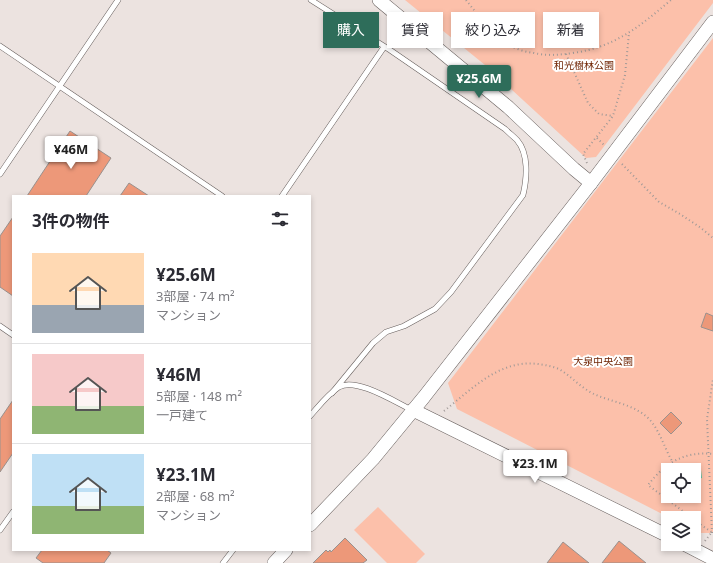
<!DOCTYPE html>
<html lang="ja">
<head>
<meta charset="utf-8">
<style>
  :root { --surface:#fff; --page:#f7f7f7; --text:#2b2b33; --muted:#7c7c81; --line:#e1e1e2; --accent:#2e6d5a }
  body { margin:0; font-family:"Noto Sans","Noto Sans JP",sans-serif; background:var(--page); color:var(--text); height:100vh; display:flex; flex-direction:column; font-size:15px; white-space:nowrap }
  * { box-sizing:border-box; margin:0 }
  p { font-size:13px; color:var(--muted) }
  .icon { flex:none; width:22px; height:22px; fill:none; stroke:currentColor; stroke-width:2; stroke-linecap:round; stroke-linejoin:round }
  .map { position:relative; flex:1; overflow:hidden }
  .details { position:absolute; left:12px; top:195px; width:299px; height:356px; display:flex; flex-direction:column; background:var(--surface); border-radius:0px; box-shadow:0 2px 6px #0003 }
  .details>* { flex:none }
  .hud { position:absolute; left:323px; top:12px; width:330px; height:36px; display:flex; gap:8px }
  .tools { position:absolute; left:661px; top:463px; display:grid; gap:8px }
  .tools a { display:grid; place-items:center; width:40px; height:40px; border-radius:0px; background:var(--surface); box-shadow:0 2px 6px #0003; font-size:20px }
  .price { position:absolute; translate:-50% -34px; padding:0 9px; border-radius:4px; background:#fff; color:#222; font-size:13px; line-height:26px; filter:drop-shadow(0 1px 2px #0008) }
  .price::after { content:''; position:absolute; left:50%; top:24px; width:12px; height:9px; margin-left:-6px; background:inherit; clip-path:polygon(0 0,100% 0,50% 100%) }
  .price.selected { background:var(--accent); color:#fff }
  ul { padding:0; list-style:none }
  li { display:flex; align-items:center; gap:12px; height:100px; padding:0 20px }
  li+li { border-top:1px solid var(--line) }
  li span { display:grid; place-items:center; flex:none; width:112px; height:80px; border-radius:0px; color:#555 }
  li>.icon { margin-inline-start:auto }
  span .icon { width:48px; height:48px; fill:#fffc; stroke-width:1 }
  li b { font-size:17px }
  h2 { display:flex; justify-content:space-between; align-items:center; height:48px; padding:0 20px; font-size:17px }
  .chip { padding:0 14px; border-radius:0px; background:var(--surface); box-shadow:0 2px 6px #0003; font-size:14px; line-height:36px }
  .chip.selected { background:var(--accent); color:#fff }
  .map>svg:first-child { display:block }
</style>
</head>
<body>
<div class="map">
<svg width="713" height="563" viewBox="0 0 713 563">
  <rect width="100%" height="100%" fill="#ece3e0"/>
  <!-- green -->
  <g fill="#fcc0aa" fill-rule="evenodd">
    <polygon points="405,0 713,0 713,3 596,157 586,158 485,65"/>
    <path d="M713,38V533H699L694,530V518H670L457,409L448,383ZM668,470H694V496H668Z"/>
    <polygon points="378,507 425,554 416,563 387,563 354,530"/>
  </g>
  <!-- water -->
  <polygon fill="#59c6a6" points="701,470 702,478 694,480 694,472"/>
  <!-- building -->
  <g fill="#ed9879" stroke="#99918e">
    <polygon points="70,131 111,158 86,196 27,196"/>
    <polygon points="129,183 149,196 120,196"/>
    <polygon points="13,217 13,296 0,287 0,236"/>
    <polygon points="706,313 713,316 713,331 701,327"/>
    <polygon points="13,400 13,453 0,472 0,419"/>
    <polygon points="671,412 682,423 671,434 660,423"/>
    <polygon points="345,538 367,560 363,563 313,563 326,550 328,552 330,550 331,552"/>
    <polygon points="619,541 646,563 602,563"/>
    <polygon points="563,542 589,563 547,563"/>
    <polygon points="42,550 107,550 111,553 104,563 43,563 36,558"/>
  </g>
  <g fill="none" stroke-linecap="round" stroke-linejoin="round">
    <defs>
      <g id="service">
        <path d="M311,0L390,50L505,129C509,133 513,136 517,140C529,154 527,178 523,195L451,292L435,309L404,326L386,332L373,343L332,393"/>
        <polyline points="0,46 222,196"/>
        <polyline points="0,174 118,0"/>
        <polyline points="282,196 384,47"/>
        <polyline points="0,326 13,335"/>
        <path d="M310,416C319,406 328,394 339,387C356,377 395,402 412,410"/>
        <polyline points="0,530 13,512"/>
        <polyline points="223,563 233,550"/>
      </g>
      <g id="tertiary">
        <polyline points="379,0 508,107 574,169 591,183"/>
        <polyline points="413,410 668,536"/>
        <polyline points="310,525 373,459 424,397 591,183 713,22"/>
        <polyline points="684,544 713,559"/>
        <polyline points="274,563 286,550"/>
      </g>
    </defs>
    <!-- service casing -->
    <use href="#service" stroke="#665e5c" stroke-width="6"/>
    <!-- tertiary casing -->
    <use href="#tertiary" stroke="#665e5c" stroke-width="14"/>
    <!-- path -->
    <g stroke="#a09997" stroke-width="2" stroke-dasharray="1 3" stroke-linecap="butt">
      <path d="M466,0C479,16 491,33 508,44C515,49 525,52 534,53C547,56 559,55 573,53C615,47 639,27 671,0"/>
      <polyline points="566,54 588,103 599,114 613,116"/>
      <polyline points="597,138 605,146"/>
      <polyline points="587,163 583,154 613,116 625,75 629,33"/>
      <polyline points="622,164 659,202 680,214 701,228 713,238"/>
      <path d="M444,411C472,389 500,359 538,364C545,365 552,366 559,369C571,376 581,388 594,394C611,402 634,404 649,419C659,429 665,449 672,461"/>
      <path d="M692,518L648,485C665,463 684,451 713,454"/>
      <polyline points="694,520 713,533"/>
      <polyline points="712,533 707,419 713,379"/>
      <polyline points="705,541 712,532"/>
    </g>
    <!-- service -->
    <use href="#service" stroke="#fff" stroke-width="5"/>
    <!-- tertiary -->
    <use href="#tertiary" stroke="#fff" stroke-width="13"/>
  </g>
  <g text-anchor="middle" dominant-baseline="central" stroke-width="4" stroke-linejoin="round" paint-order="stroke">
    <!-- park labels -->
    <g font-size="10" fill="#702504" stroke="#fff">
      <text x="584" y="65">和光樹林公園</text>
      <text x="603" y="361">大泉中央公園</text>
    </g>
  </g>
</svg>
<div class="tools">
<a><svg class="icon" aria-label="locate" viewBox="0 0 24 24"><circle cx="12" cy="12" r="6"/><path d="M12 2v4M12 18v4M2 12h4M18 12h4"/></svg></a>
<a><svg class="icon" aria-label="layers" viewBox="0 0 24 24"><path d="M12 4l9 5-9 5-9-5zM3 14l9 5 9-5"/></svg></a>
</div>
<b class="price selected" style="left:479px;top:99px">¥25.6M</b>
<b class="price" style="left:71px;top:170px">¥46M</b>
<b class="price" style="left:535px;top:484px">¥23.1M</b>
<div class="hud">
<a class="chip selected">購入</a>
<a class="chip">賃貸</a>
<a class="chip">絞り込み</a>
<a class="chip">新着</a>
</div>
<section class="details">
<h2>3件の物件<svg class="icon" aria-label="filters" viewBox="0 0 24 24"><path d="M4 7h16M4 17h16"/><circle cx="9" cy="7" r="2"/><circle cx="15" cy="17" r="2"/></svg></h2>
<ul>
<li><span style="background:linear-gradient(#ffd9b3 65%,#9aa5b1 0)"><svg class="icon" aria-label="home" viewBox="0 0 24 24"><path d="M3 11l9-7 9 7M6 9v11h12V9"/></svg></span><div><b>¥25.6M</b><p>3部屋 · 74 m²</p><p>マンション</p></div></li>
<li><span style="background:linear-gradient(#f6c9c9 65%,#8fb573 0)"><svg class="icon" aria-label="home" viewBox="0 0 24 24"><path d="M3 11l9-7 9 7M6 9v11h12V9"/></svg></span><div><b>¥46M</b><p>5部屋 · 148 m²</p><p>一戸建て</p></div></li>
<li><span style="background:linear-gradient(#bfe0f5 65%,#8fb573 0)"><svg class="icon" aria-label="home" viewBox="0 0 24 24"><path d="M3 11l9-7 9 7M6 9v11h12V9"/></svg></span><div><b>¥23.1M</b><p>2部屋 · 68 m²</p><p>マンション</p></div></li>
</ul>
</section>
</div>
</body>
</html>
